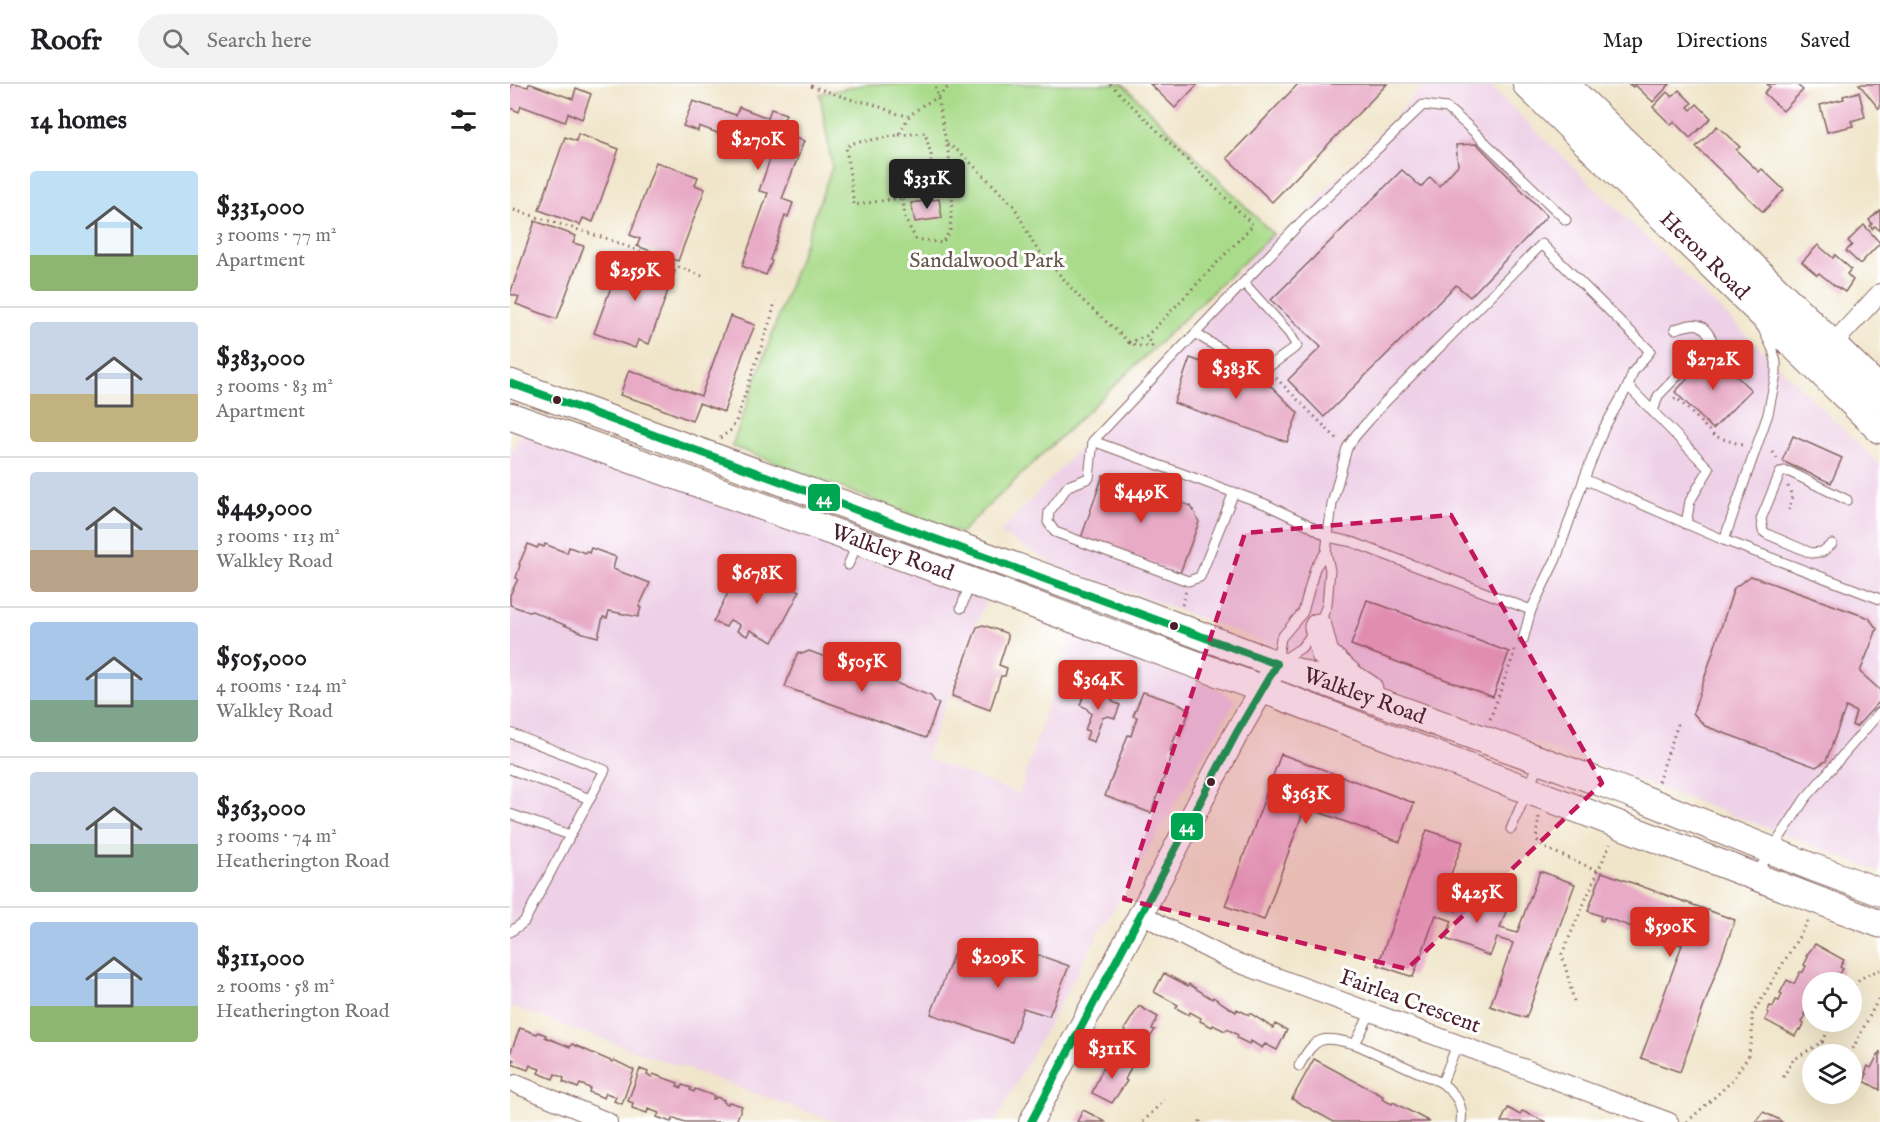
<!DOCTYPE html>
<html lang="en">
<head>
<meta charset="utf-8">
<style>
  :root { --surface:#fff; --page:#f2f2f2; --text:#202124; --muted:#757577; --line:#e0e0e0; --accent:#d93025 }
  body { margin:0; font-family:"IM FELL English",serif; background:var(--page); color:var(--text); height:100vh; display:flex; flex-direction:column; font-size:22px; white-space:nowrap }
  * { box-sizing:border-box; margin:0 }
  p { font-size:20px; color:var(--muted) }
  .icon { flex:none; width:33px; height:33px; fill:none; stroke:currentColor; stroke-width:2; stroke-linecap:round; stroke-linejoin:round }
  .map { position:relative; flex:1; overflow:hidden }
  .sheet { display:flex; flex-direction:column; background:var(--surface); width:510px }
  .sheet>* { flex:none }
  .tools { position:absolute; left:1292px; top:888px; display:grid; gap:12px }
  .tools a { display:grid; place-items:center; width:60px; height:60px; border-radius:50%; background:var(--surface); box-shadow:0 6px 24px #0002; font-size:30px }
  .price { position:absolute; translate:-50% -51px; padding:0 14px; border-radius:6px; background:var(--accent); color:#fff; font-size:20px; line-height:39px; filter:drop-shadow(0 2px 3px #0008) }
  .price::after { content:''; position:absolute; left:50%; top:36px; width:18px; height:14px; margin-left:-9px; background:inherit; clip-path:polygon(0 0,100% 0,50% 100%) }
  .price.on { background:#222; color:#fff }
  ul { padding:0; list-style:none }
  li { display:flex; align-items:center; gap:18px; height:150px; padding:0 30px }
  li+li { border-top:2px solid var(--line) }
  li span { display:grid; place-items:center; flex:none; width:168px; height:120px; border-radius:6px; color:#555 }
  li>.icon { margin-inline-start:auto }
  span .icon { width:72px; height:72px; fill:#fffc; stroke-width:1 }
  li b { font-size:26px }
  h2 { display:flex; justify-content:space-between; align-items:center; height:72px; padding:0 30px; font-size:26px }
  header { display:flex; align-items:center; gap:36px; box-sizing:border-box; height:84px; padding:0 30px; background:var(--surface); border-bottom:2px solid var(--line) }
  header strong { font-size:28px }
  nav { display:flex; gap:33px; margin-inline-start:auto; font-size:21px }
  .search { width:420px; height:54px; background:var(--page); display:flex; align-items:center; gap:15px; box-sizing:border-box; padding:0 21px; border-radius:33px; color:var(--muted); font-size:22px }
  main { display:flex; flex:1; min-height:0 }
  .map>svg:first-child { display:block }
</style>
</head>
<body>
<header>
<strong>Roofr</strong>
<div class="search"><svg class="icon" aria-label="search" viewBox="0 0 24 24"><circle cx="10" cy="10" r="6"/><path d="M15 15l6 6"/></svg>Search here</div>
<nav><a>Map</a><a>Directions</a><a>Saved</a></nav>
</header>
<main>
<section class="sheet">
<h2>14 homes<svg class="icon" aria-label="filters" viewBox="0 0 24 24"><path d="M4 7h16M4 17h16"/><circle cx="9" cy="7" r="2"/><circle cx="15" cy="17" r="2"/></svg></h2>
<ul>
<li><span style="background:linear-gradient(#bfe0f5 70%,#8fb573 0)"><svg class="icon" aria-label="home" viewBox="0 0 24 24"><path d="M3 11l9-7 9 7M6 9v11h12V9"/></svg></span><div><b>$331,000</b><p>3 rooms · 77 m²</p><p>Apartment</p></div></li>
<li><span style="background:linear-gradient(#c9d6e8 60%,#c2b280 0)"><svg class="icon" aria-label="home" viewBox="0 0 24 24"><path d="M3 11l9-7 9 7M6 9v11h12V9"/></svg></span><div><b>$383,000</b><p>3 rooms · 83 m²</p><p>Apartment</p></div></li>
<li><span style="background:linear-gradient(#c9d6e8 65%,#b9a48a 0)"><svg class="icon" aria-label="home" viewBox="0 0 24 24"><path d="M3 11l9-7 9 7M6 9v11h12V9"/></svg></span><div><b>$449,000</b><p>3 rooms · 113 m²</p><p>Walkley Road</p></div></li>
<li><span style="background:linear-gradient(#a9c7e8 65%,#7fa58c 0)"><svg class="icon" aria-label="home" viewBox="0 0 24 24"><path d="M3 11l9-7 9 7M6 9v11h12V9"/></svg></span><div><b>$505,000</b><p>4 rooms · 124 m²</p><p>Walkley Road</p></div></li>
<li><span style="background:linear-gradient(#c9d6e8 60%,#7fa58c 0)"><svg class="icon" aria-label="home" viewBox="0 0 24 24"><path d="M3 11l9-7 9 7M6 9v11h12V9"/></svg></span><div><b>$363,000</b><p>3 rooms · 74 m²</p><p>Heatherington Road</p></div></li>
<li><span style="background:linear-gradient(#a9c7e8 70%,#8fb573 0)"><svg class="icon" aria-label="home" viewBox="0 0 24 24"><path d="M3 11l9-7 9 7M6 9v11h12V9"/></svg></span><div><b>$311,000</b><p>2 rooms · 58 m²</p><p>Heatherington Road</p></div></li>
</ul>
</section>
<div class="map">
<svg width="1370" height="1038" viewBox="0 0 1370 1038">
  <rect width="100%" height="100%" fill="#fff"/>
  <filter id="ink" filterUnits="userSpaceOnUse"><feTurbulence type="fractalNoise" baseFrequency=".0167" numOctaves="2"/><feDisplacementMap in="SourceGraphic" scale="12" xChannelSelector="R" yChannelSelector="G"/><feConvolveMatrix kernelMatrix="1 2 1 2 8 2 1 2 1" color-interpolation-filters="sRGB"/></filter>
  <filter id="wash" filterUnits="userSpaceOnUse"><feTurbulence type="fractalNoise" baseFrequency=".008" numOctaves="4" result="noise"/><feDisplacementMap in="SourceGraphic" scale="24" xChannelSelector="R" yChannelSelector="G"/><feGaussianBlur stdDeviation="1.35" result="paint"/><feColorMatrix in="noise" values="0 0 0 0 0 0 0 0 0 0 0 0 0 0 0 0 0 1.4 0 .05"/><feComposite in="paint" operator="in"/></filter>
  <g filter="url(#wash)">
    <rect width="100%" height="100%" fill="#f0e5c9"/>
    <!-- built -->
    <g fill="#eed0e7">
      <polygon points="915,0 978,0 1370,381 1370,788 1295,758 617,507 553,485 490,449 567,367 763,150 770,156"/>
      <polygon points="15,343 476,516 415,674 509,710 561,549 705,603 726,616 577,870 485,1038 326,1038 0,922 0,372"/>
    </g>
    <!-- green -->
    <polygon fill="#a9db8a" stroke="#7a7d5a" stroke-width="1.5" points="356,0 613,0 763,150 450,449 222,362 322,83 310,10"/>
    <g id="blocks">
      <!-- building -->
      <g fill="#e8aac6">
        <polygon points="2,0 18,3 19,0 21,0 63,15 66,4 81,10 72,35 58,29 55,38 11,22 9,28 0,24 0,6"/>
        <polygon points="640,0 688,0 665,24"/>
        <polygon points="788,0 877,0 762,118 717,74"/>
        <polygon points="1119,0 1160,0 1143,18 1125,1 1123,3"/>
        <polygon points="1257,0 1286,0 1293,6 1273,27 1254,9 1260,3"/>
        <polygon points="1349,0 1370,0 1370,24 1369,25"/>
        <polygon points="1169,6 1182,19 1178,23 1181,26 1187,20 1201,34 1180,54 1164,38 1161,41 1143,23 1157,8 1162,13"/>
        <polygon points="1349,8 1355,33 1341,37 1343,42 1317,48 1310,21 1334,15 1333,12"/>
        <polygon points="183,17 226,31 229,23 258,34 261,25 276,30 269,48 294,57 272,115 283,119 278,133 275,132 260,176 262,177 256,191 232,182 258,109 249,107 267,55 253,50 250,56 221,46 218,53 189,42 188,47 173,42"/>
        <polygon points="1207,42 1230,63 1226,66 1249,88 1252,85 1274,106 1253,128 1186,63"/>
        <polygon points="68,50 109,65 83,138 73,134 70,141 29,126 55,53 66,57"/>
        <polygon points="967,60 1037,132 960,213 946,201 814,333 778,296 811,263 761,216 892,86 911,103 920,93 929,102 948,81 946,61"/>
        <polygon points="146,78 188,93 185,101 195,105 168,177 127,162 130,155 120,151"/>
        <polygon points="429,115 432,134 405,138 401,119"/>
        <polygon points="1370,126 1370,147 1365,142 1362,145 1360,142 1362,140 1359,136"/>
        <polygon points="25,137 66,152 63,159 74,162 47,235 6,220 9,213 0,210"/>
        <polygon points="1354,141 1370,159 1350,180 1336,167 1342,161 1338,157"/>
        <polygon points="1308,161 1323,174 1325,171 1341,185 1337,190 1343,196 1335,208 1325,202 1309,189 1307,191 1292,178"/>
        <polygon points="123,172 165,187 139,260 128,256 125,264 84,249 111,176 121,179"/>
        <polygon points="220,232 245,241 233,270 214,328 189,319 182,337 139,320 110,311 119,286 191,312"/>
        <polygon points="1202,269 1241,306 1203,345 1165,308"/>
        <polygon points="680,274 762,303 788,329 777,358 664,319"/>
        <polygon points="1283,352 1332,374 1321,399 1272,377"/>
        <polygon points="593,391 681,422 689,438 670,489 571,454"/>
        <polygon points="18,460 27,464 29,461 34,463 35,460 57,469 59,463 75,469 76,467 79,469 81,464 106,473 103,485 140,499 129,523 131,524 128,533 99,527 97,534 93,533 88,553 73,549 22,527 19,528 0,521 0,511 8,495 6,494 10,481 9,480"/>
        <polygon points="231,484 290,507 263,558 240,546 237,552 227,547 230,541 220,536 216,543 203,538"/>
        <polygon points="1241,492 1359,534 1367,545 1350,588 1370,606 1370,617 1346,643 1342,641 1346,628 1336,623 1316,677 1306,683 1195,642 1183,629 1224,504"/>
        <polygon points="857,516 999,568 983,613 841,561"/>
        <polygon points="473,541 496,549 498,553 489,581 497,584 495,592 491,592 480,626 442,612 467,543"/>
        <polygon points="299,567 421,612 425,618 429,619 416,654 275,603 288,568 292,570"/>
        <polygon points="575,608 582,610 587,608 601,613 603,618 610,621 605,634 598,632 592,634 584,658 576,655 579,647 575,646 581,630 576,624 570,621"/>
        <polygon points="633,608 670,620 680,626 671,649 667,648 660,667 663,668 641,729 595,712 618,651 621,652 627,633 623,632"/>
        <polygon points="771,670 904,719 890,758 795,723 754,836 715,822"/>
        <polygon points="917,746 953,758 930,819 946,827 954,805 998,822 990,844 1007,849 1030,787 1065,800 1016,934 980,922 1003,859 987,854 980,872 936,855 942,837 926,831 903,893 868,881"/>
        <polygon points="1092,788 1225,836 1170,988 1131,974 1172,861 1094,833 1093,837 1090,836 1091,832 1078,827"/>
        <polygon points="490,857 559,882 539,932 513,924 502,958 421,930 446,864 483,876"/>
        <polygon points="1305,860 1334,876 1330,883 1333,885 1329,891 1327,889 1323,897 1321,895 1319,898 1302,898 1302,919 1294,930 1296,931 1292,938 1294,940 1291,946 1289,945 1285,952 1255,936 1259,929 1257,928 1260,922 1263,923 1266,916 1269,917 1272,910 1270,909 1277,896 1284,900 1290,888 1293,888 1296,882 1294,881 1298,873 1296,872"/>
        <polygon points="654,889 678,902 679,900 702,915 703,913 726,928 727,925 739,931 740,929 763,944 765,940 777,946 767,966 755,960 752,964 741,957 739,960 727,954 728,951 717,945 715,947 703,941 702,943 690,937 691,934 680,928 679,931 666,924 668,921 644,908"/>
        <polygon points="629,922 648,933 642,945 645,946 629,969 610,958 616,947 614,946"/>
        <polygon points="10,944 27,950 28,948 36,951 35,953 60,963 62,960 103,978 104,976 124,986 112,1020 104,1017 106,1013 96,1009 94,1014 79,1008 80,1004 70,1000 68,1004 53,998 54,994 45,990 43,995 28,989 30,985 24,983 20,981 18,986 2,980 4,976 0,974 0,970"/>
        <polygon points="1370,967 1370,1006 1354,997 1357,990 1355,989 1358,982 1361,984"/>
        <polygon points="602,973 621,983 615,996 617,997 602,1019 582,1009 593,984 595,985"/>
        <polygon points="804,975 873,1012 872,1015 882,1020 883,1018 920,1038 824,1038 782,1015"/>
        <polygon points="130,985 138,988 137,991 142,993 143,990 168,999 167,1002 172,1004 173,1001 181,1004 180,1006 184,1008 185,1005 204,1012 203,1015 205,1015 206,1013 214,1016 213,1018 218,1020 219,1018 232,1022 226,1038 175,1038 164,1034 161,1038 147,1033 149,1029 138,1025 137,1029 122,1024 123,1019 118,1017"/>
        <polygon points="998,1024 1010,1031 1012,1027 1036,1038 991,1038"/>
        <polygon points="573,1026 585,1032 595,1038 567,1038"/>
        <polygon points="1253,1028 1268,1035 1272,1038 1245,1038"/>
      </g>
    </g>
  </g>
  <g filter="url(#ink)">
    <use href="#blocks" fill-opacity="0" stroke="#846462" stroke-width="1.5"/>
    <g fill="none" stroke-linecap="round" stroke-linejoin="round">
      <defs>
        <g id="service">
          <polyline points="686,250 722,272 757,284 787,262 779,249 734,199"/>
          <path d="M1143,328L1148,312L1202,256C1192,236 1185,239 1165,245"/>
          <polyline points="583,357 579,394 558,402 539,428 538,438 545,448 678,497 690,493 724,408"/>
          <polyline points="1074,395 1094,344 1118,302"/>
          <polyline points="1214,456 1370,515"/>
          <polyline points="1322,460 1312,468 1301,469 1257,450 1253,447 1251,435 1270,389 1274,387 1280,388 1337,416"/>
          <polyline points="338,481 348,459"/>
          <polyline points="451,524 460,500"/>
          <polyline points="1021,526 842,458 818,453 795,439 755,420 583,357 794,135 913,21 937,24 959,43 1056,136"/>
          <polyline points="1013,556 1021,526 1046,475 1074,395 1214,456 1258,330 1266,290 1266,278 1263,266 1253,245"/>
          <polyline points="771,577 791,564 808,543 817,521 820,486 816,468 822,420 837,364 846,351 875,318 1032,160 1140,267 1123,288 1118,302 1199,385 1180,417 1176,440"/>
          <polyline points="767,578 771,554 793,528 805,484 816,468"/>
          <polyline points="0,649 95,686 14,838 0,848"/>
          <polyline points="0,685 80,715"/>
          <polyline points="0,730 60,751"/>
          <polyline points="1001,745 1029,679"/>
          <polyline points="1246,790 1295,715 1370,628"/>
          <polyline points="861,928 845,960 932,999 947,961"/>
          <path d="M789,982C806,951 812,952 845,960"/>
          <path d="M932,999C945,1010 954,1020 951,1038"/>
        </g>
        <g id="minor">
          <polyline points="1316,267 1370,209"/>
          <polyline points="632,829 651,841 720,876 1159,1038"/>
          <polyline points="6,1000 98,1038"/>
        </g>
        <polyline id="tertiary" points="521,1038 726,650 761,590"/>
        <g id="secondary">
          <path id="s1" d="M0,299L603,518L795,591L1030,676L1119,709L1302,783L1370,808"/>
          <path id="s2" d="M0,332L468,500L752,605L1370,840"/>
          <polyline points="808,543 815,570 842,594 859,605"/>
        </g>
        <g id="primary">
          <path id="s3" d="M1018,0L1370,344"/>
          <polyline points="1053,0 1370,308"/>
        </g>
      </defs>
      <!-- service casing -->
      <use href="#service" stroke="#846462" stroke-width="11"/>
      <!-- minor casing -->
      <use href="#minor" stroke="#846462" stroke-width="20"/>
      <!-- tertiary casing -->
      <use href="#tertiary" stroke="#846462" stroke-width="26"/>
      <!-- secondary casing -->
      <use href="#secondary" stroke="#846462" stroke-width="29"/>
      <!-- primary casing -->
      <use href="#primary" stroke="#846462" stroke-width="32"/>
      <!-- path -->
      <g stroke="#846462" stroke-width="3" stroke-dasharray="1.5 4.5" stroke-linecap="butt">
        <polyline points="600,0 743,141 645,244 636,252 619,259 629,262 642,262 636,252"/>
        <polyline points="301,2 343,16 360,19 388,30 399,32"/>
        <polyline points="389,51 415,49 421,70 423,109 344,121 336,63 344,59 389,51 399,32 413,21 427,14 441,0"/>
        <polyline points="437,60 451,69 504,122 524,161 571,215 619,258"/>
        <polyline points="393,115 395,135 406,155 432,159 440,147 443,104 439,73 425,0"/>
        <polyline points="4,126 98,155 195,193"/>
        <polyline points="766,294 829,357"/>
        <polyline points="1164,315 1167,314 1204,352 1232,361"/>
        <polyline points="210,354 221,346 226,337 262,231 265,217"/>
        <polyline points="1263,368 1268,377"/>
        <polyline points="1278,402 1282,412 1279,426"/>
        <polyline points="672,521 676,507"/>
        <polyline points="980,635 1004,570 1004,564"/>
        <polyline points="1148,698 1169,637"/>
        <polyline points="1029,733 1026,755 1035,764 1088,787"/>
        <path d="M1341,907C1348,894 1356,891 1370,886"/>
        <polyline points="1064,917 1052,870 1100,760"/>
        <polyline points="1312,958 1322,970"/>
        <polyline points="1340,970 1370,912"/>
        <polyline points="1273,993 1283,976 1312,958 1323,938"/>
        <polyline points="1320,1018 1322,1010"/>
        <polyline points="633,1038 654,1016"/>
        <polyline points="690,1038 690,1036"/>
        <polyline points="1177,1038 1220,999 1238,973 1242,951 1242,931 1299,836"/>
      </g>
      <!-- service -->
      <use href="#service" stroke="#fff" stroke-width="9"/>
      <!-- minor -->
      <use href="#minor" stroke="#fff" stroke-width="18"/>
      <!-- tertiary -->
      <use href="#tertiary" stroke="#fff" stroke-width="24"/>
      <!-- secondary -->
      <use href="#secondary" stroke="#fff" stroke-width="27"/>
      <!-- primary -->
      <use href="#primary" stroke="#fff" stroke-width="30"/>
      <defs>
        <path id="bus-1" d="M0,299C117,341 233,383 349,427C488,479 628,528 767,580L726,650L521,1038"/>
      </defs>
      <!-- bus-1 casing -->
      <use href="#bus-1" stroke="#fff" stroke-width="12"/>
      <!-- bus-1 -->
      <use href="#bus-1" stroke="#00a651" stroke-width="8"/>
    </g>
  </g>
  <!-- marked area -->
  <path fill="#c2185b" fill-opacity="0.2" stroke="#c2185b" stroke-width="4.5" stroke-dasharray="12 8" stroke-linejoin="round" d="M941,431L1092,699L897,885L614,815L735,449Z"/>
  <!-- markers -->
  <g fill="#4a1f2b" stroke="#fff" stroke-width="2">
    <circle cx="47" cy="316" r="5"/>
    <circle cx="664" cy="542" r="5"/>
    <circle cx="701" cy="698" r="5"/>
  </g>
  <g text-anchor="middle" dominant-baseline="central" stroke-width="6" stroke-linejoin="round" paint-order="stroke">
    <!-- street labels -->
    <g font-size="22" fill="#4a1f2b" stroke="#fff">
      <text stroke="none"><textPath href="#s3" startOffset="246">Heron Road</textPath></text>
      <text stroke="none"><textPath href="#s2" startOffset="406">Walkley Road</textPath></text>
      <text stroke="none"><textPath href="#s1" startOffset="910">Walkley Road</textPath></text>
      <text transform="translate(900 918) rotate(20)">Fairlea Crescent</text>
    </g>
    <!-- park labels -->
    <g font-size="22" fill="#665748" stroke="#fff">
      <text x="477" y="177">Sandalwood Park</text>
    </g>
  </g>
  <g stroke="#fff" stroke-width="2">
    <rect x="297" y="399" width="34" height="29" rx="6" fill="#00a651"/>
    <rect x="660" y="728" width="34" height="29" rx="6" fill="#00a651"/>
  </g>
  <g font-size="16" text-anchor="middle" font-weight="bold" fill="#fff">
    <text x="314" y="420">44</text>
    <text x="677" y="748">44</text>
  </g>
</svg>
<div class="tools">
<a><svg class="icon" aria-label="locate" viewBox="0 0 24 24"><circle cx="12" cy="12" r="6"/><path d="M12 2v4M12 18v4M2 12h4M18 12h4"/></svg></a>
<a><svg class="icon" aria-label="layers" viewBox="0 0 24 24"><path d="M12 4l9 5-9 5-9-5zM3 14l9 5 9-5"/></svg></a>
</div>
<b class="price" style="left:248px;top:87px">$270K</b>
<b class="price on" style="left:417px;top:126px">$331K</b>
<b class="price" style="left:125px;top:218px">$259K</b>
<b class="price" style="left:1203px;top:307px">$272K</b>
<b class="price" style="left:726px;top:316px">$383K</b>
<b class="price" style="left:631px;top:440px">$449K</b>
<b class="price" style="left:247px;top:521px">$678K</b>
<b class="price" style="left:352px;top:609px">$505K</b>
<b class="price" style="left:588px;top:627px">$364K</b>
<b class="price" style="left:796px;top:741px">$363K</b>
<b class="price" style="left:967px;top:840px">$425K</b>
<b class="price" style="left:1160px;top:874px">$590K</b>
<b class="price" style="left:488px;top:905px">$209K</b>
<b class="price" style="left:602px;top:996px">$311K</b>
</div>
</main>
</body>
</html>
